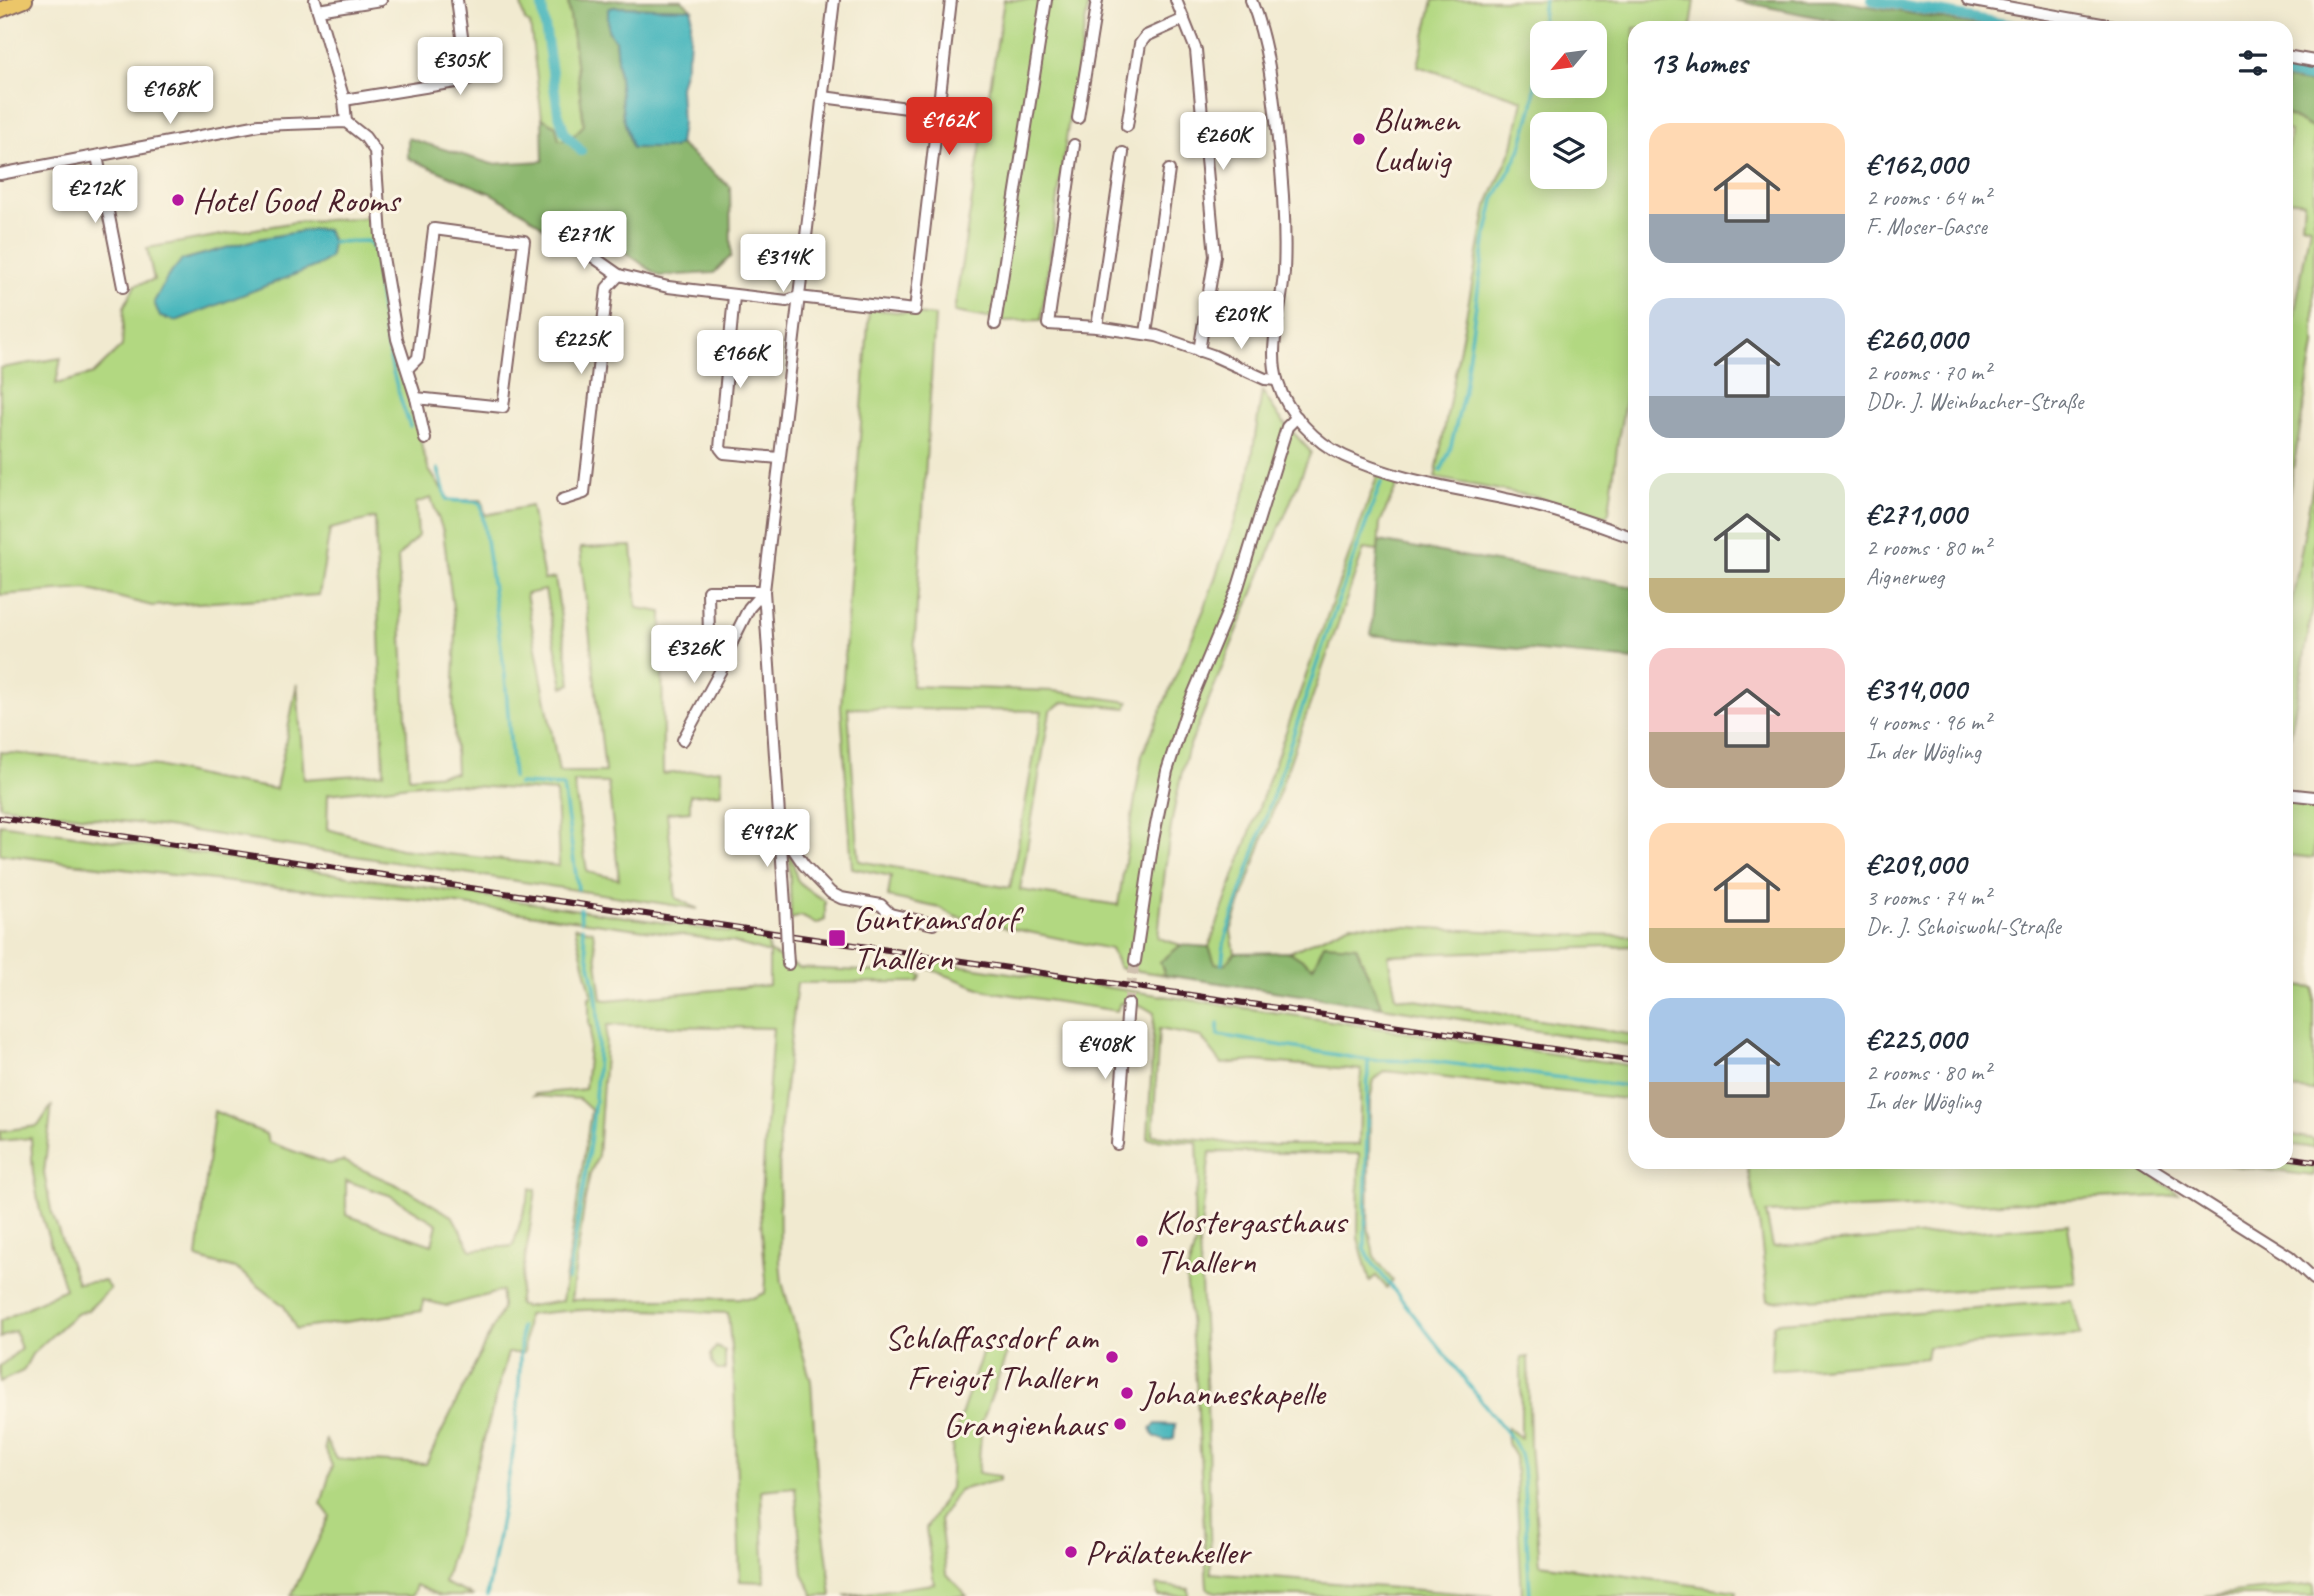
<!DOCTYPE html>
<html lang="en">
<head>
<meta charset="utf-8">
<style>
  :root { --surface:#fff; --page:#f6f6f7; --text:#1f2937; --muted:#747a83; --accent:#d93025 }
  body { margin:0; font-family:Caveat,sans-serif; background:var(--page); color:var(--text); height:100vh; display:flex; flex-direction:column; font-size:26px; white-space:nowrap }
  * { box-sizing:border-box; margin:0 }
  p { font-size:23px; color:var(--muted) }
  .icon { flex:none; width:38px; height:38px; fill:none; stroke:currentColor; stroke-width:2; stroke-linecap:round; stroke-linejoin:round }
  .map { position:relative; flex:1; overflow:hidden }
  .side { position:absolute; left:1628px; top:21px; width:665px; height:1148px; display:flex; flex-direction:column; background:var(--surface); border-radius:21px; box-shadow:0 4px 18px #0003 }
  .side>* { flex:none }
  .needle { width:46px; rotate:241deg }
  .tools { position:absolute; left:1530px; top:21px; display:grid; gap:14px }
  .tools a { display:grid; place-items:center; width:77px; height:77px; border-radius:14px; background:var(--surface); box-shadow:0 4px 18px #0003; font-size:35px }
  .price { position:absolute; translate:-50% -60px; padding:0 16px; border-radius:7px; background:#fff; color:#222; font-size:23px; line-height:46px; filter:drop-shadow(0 2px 4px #0008) }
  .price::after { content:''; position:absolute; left:50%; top:42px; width:21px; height:16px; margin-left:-10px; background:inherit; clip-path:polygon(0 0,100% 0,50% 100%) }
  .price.active { background:var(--accent); color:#fff }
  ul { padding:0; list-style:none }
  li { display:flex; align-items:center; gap:21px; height:175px; padding:0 21px }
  li span { display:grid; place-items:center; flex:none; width:196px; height:140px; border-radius:21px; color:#555 }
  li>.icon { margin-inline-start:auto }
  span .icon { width:84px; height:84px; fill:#fffc; stroke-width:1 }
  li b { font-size:30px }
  h2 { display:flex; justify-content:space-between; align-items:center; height:84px; padding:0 21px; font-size:30px }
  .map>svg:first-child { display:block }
</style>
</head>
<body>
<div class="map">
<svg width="2314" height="1596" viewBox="0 0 2314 1596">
  <rect width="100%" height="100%" fill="#fcf5e5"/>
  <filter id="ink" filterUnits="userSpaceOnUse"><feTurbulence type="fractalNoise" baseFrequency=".0143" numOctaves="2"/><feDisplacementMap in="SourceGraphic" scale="14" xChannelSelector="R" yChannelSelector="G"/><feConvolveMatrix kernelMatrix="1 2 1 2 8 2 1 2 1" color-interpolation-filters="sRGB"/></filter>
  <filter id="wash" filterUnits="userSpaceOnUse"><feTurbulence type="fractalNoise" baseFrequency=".00686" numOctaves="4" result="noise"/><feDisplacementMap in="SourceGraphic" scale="28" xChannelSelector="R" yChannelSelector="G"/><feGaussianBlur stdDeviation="1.57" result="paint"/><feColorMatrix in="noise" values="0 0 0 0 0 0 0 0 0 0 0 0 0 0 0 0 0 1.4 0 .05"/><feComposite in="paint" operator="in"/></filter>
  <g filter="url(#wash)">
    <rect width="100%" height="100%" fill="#f1ead0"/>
    <!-- green -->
    <g fill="#b2d881" stroke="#7e7c56" stroke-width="2" fill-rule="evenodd">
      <polygon points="520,0 568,0 584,125 569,140 558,140 556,126 542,118 530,24 525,21"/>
      <polygon points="1004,0 1089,0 1068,125 1041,320 1005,321 954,312"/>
      <path d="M1433,0H1695L1691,28H1634V353L1618,440L1609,512L1606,516L1532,496L1435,478L1487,206L1513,147L1523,100L1418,66ZM1594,33V86H1542V33ZM1542,124H1594V177H1542Z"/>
      <polygon points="2286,114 2314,129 2314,345 2286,511 2286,362 2310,226 2302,224 2304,202 2286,200 2286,163 2290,131 2286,130"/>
      <path d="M373,217L395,350L403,370L418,421L422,448L429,470L449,500H482L485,515L531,506L544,580L555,578L571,684L563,687L545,590L526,594L559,772H605L580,548L632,546L637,608L662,612L663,774L721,769L722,793L690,795V811L667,813L676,898L698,909L167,827L0,806V752L158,766L213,779L276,789L297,684L304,779L384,773L375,518L330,529L319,595L152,606L86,589L0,595V368L61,358L56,384L93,374L122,346L124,307L135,285L154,280L147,248L295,222ZM431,498L443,531L456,632L453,706L456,773L409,777L398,557L418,536L416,503ZM574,782L608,783L619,879L587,872ZM429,783L556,792L559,866L400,849L327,829L328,794Z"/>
      <path d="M869,309L935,316L912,686L1055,691L1129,702L1126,708L1064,702L1050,711L1020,890L1118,905L1142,755L1205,607L1248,483L1262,391L1280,418L1311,452L1188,750C1170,811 1164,875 1158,938L1181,945L1160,962L1165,975L1119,968L1111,949L956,917L940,908L888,897L891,876L852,868L841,707ZM848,708L1042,711L1010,888L859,861Z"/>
      <polygon points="1378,474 1400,479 1380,523 1378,551 1364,549 1231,931 1235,953 1225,965 1215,964 1209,947"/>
      <polygon points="2314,478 2314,602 2286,759 2286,636"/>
      <polygon points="2286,799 2314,803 2314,858 2286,855"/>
      <path d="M0,824L767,938L769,952L799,968L885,972L907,967L922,976L918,982L797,983L779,1141L780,1261L782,1282L811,1381L818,1487L832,1596H813L812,1591L803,1575L795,1487L761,1490L765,1582L740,1581L734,1382L728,1313C661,1311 594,1305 527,1315L524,1353H508L444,1583L474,1596H440L416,1585L412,1596H291L330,1516L321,1504L332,1466L325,1448V1439L336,1459L426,1464L502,1309V1291L447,1306L423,1300L422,1311L296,1329L284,1306L238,1270L197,1258L214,1111L266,1134L268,1142L329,1164L343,1161L408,1190L453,1217L471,1250L513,1246L531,1188L536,1190L518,1304L524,1307L562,1301L591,1110L579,1099L533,1096L535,1094L585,1089L591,1026H589V997H592L575,927L593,931L602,999L607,1000L769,985V953L732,942L449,903L254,885L0,854ZM607,1025L773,1028L760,1210L766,1280L765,1293L753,1298L571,1300L585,1200L590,1174L598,1156ZM346,1181L389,1195L437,1224L432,1245L346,1215Z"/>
      <path d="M789,850C795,860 793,869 797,879C802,888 817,895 825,901V920L816,924L801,916L791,919Z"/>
      <polygon points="1351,924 1561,935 1634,936 1634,946 1388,955 1396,997 1634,1035 1634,1046 1382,1007 1356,946 1313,967 1290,952"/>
      <path d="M916,959L1634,1066V1100L1386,1071L1374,1080L1370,1101L1368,1226L1374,1256L1393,1281L1387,1288L1376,1276L1370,1281L1358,1238L1359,1154L1210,1152L1199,1244L1207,1397L1211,1573L1494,1596H1270L1216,1592L1207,1589L1197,1393L1186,1276L1195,1245L1194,1198L1199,1184L1197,1142L1148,1139L1154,1013L1142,1006L1120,1003L1117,1011L987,991L914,963ZM1159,1029L1201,1037L1222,1064L1255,1061L1361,1070L1359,1145H1238L1212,1140L1153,1135Z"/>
      <polygon points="2286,985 2314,988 2314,1091 2286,1089"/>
      <polygon points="52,1105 44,1173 51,1210 77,1283 104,1281 110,1289 88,1310 76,1314 63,1325 32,1354 23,1371 0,1382 0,1366 21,1349 15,1331 0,1338 0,1321 65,1289 40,1211 33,1173 31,1138 0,1141 0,1131 38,1126"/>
      <polygon points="2286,1134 2314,1139 2314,1148 2286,1144"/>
      <polygon points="1747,1162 2132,1162 2179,1194 2166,1196 1766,1213 1773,1247 2068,1224 2076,1283 1773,1301 1768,1300 1760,1229"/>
      <polygon points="2202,1162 2284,1162 2314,1167 2314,1176"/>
      <polygon points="2072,1301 2081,1335 1928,1347 1926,1358 1782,1370 1771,1369 1773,1325 1779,1322"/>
      <polygon points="985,1345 1007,1353 982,1422 978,1473 1000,1476 1000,1480 959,1490 940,1519 946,1573 967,1596 844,1596 934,1584 926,1529 950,1488 953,1439"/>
      <polygon points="716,1347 725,1351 725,1370 717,1370 712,1362 711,1354"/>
      <polygon points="1528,1357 1530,1446 1540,1564 1736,1591 1735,1596 1522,1596 1515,1457 1507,1443 1507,1427 1521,1438 1521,1358"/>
      <polygon points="2314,1584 2314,1596 2204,1596"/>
      <polygon points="1156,1585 1189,1589 1189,1596 1157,1596"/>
    </g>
    <!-- forest -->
    <g fill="#8db86f" stroke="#6c6c4d" stroke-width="2">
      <polygon points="568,0 682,0 692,9 613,7 608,30 615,40 623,116 632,147 673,148 679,144 730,187 731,256 714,273 659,276 622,250 574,229 564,244 528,215 490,193 408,158 408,138 492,164 543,161 542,118 556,126 559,140 569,140 584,125"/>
      <polygon points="1733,0 1834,0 1993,28 1870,28"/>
      <polygon points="2286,80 2314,84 2314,129 2286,114"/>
      <polygon points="1379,541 1634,587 1634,660 1371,635"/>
      <polygon points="1324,944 1356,946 1382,1007 1165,975 1160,962 1181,945 1209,947 1215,963 1224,965 1235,953 1290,952 1313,967"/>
    </g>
    <!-- water -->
    <g fill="#46b6bc" stroke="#486a74" stroke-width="2">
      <polygon points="613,7 692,9 689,52 680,87 682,123 679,144 673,148 632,148 623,116 615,40 608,30 608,9"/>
      <polygon points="314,229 327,230 332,242 330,257 319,265 176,321 160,317 154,302 168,276 182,260 258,239"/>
      <polygon points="1156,1424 1175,1425 1174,1439 1165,1441 1154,1436 1151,1429"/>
    </g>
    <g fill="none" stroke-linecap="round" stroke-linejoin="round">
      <!-- stream -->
      <g stroke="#46b6bc" stroke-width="3.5">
        <path d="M332,242L367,241L375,250C379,309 388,370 410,426"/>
        <polyline points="438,469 447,500 478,502 481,504 505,676 513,778"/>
        <polyline points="1441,471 1450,450 1463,396 1485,241 1494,200 1520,151 1533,105 1544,0"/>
        <polyline points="518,784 563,786 578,889"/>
        <polyline points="580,909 581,921"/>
        <polyline points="1222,964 1224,943 1330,624 1381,482"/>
        <polyline points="1218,1024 1218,1035 1368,1060 1431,1061 1634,1087"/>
        <polyline points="1368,1060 1365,1249 1371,1261 1514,1442 1520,1454 1523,1468 1530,1596"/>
        <path d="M568,1280C582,1194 601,1099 598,1013C597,985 587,956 582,928"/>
        <polyline points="487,1596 515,1441 519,1389 521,1327"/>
      </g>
      <!-- canal -->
      <g stroke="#46b6bc" stroke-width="10">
        <polyline points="541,0 558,112 565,133 581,151"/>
        <polyline points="1872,0 2028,28"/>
        <polyline points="2286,74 2314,79"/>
      </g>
    </g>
  </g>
  <g filter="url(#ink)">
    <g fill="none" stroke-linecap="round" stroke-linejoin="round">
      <!-- minor-tunnel -->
      <polyline stroke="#d0c1af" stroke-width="10" stroke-dasharray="10 5" stroke-linecap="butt" points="1128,1004 1135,961"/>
      <defs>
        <g id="minor">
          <polyline points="315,0 344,100 346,122"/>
          <polyline points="1176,0 1196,50 1215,256 1199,351"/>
          <path d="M1251,0C1269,46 1273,92 1278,140C1283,184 1286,228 1284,272C1282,308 1267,348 1278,383C1287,413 1316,443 1344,456C1402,483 1466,489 1528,504C1564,512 1600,526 1634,538"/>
          <polyline points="1968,0 2124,28"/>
          <polyline points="318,10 381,0"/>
          <polyline points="2286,56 2314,61"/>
          <polyline points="823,97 938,112"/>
          <polyline points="344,100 468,80 457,0"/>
          <polyline points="1078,118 1097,0"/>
          <polyline points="1127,126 1140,44 1146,36 1184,19"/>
          <polyline points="1074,145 1048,324 1097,327 1157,336 1212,355 1265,379 1277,380"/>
          <polyline points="97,156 123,287"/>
          <polyline points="0,174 259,125 346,122 365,137 375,151 382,251 397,339 416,398 425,439"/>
          <polyline points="569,240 619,275 668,287 787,301 798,297 915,310 951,0"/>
          <polyline points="734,296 720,448 724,453 779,458"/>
          <polyline points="995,324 1046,0"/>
          <polyline points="1097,327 1123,153"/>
          <polyline points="1146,334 1169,170"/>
          <polyline points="408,368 418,358 434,229 524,241 503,407 416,398"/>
          <polyline points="562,500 584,493 607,288 619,275"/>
          <polyline points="732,642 712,641 709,637 708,591 764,591"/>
          <polyline points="683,740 723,666 732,642 749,608 764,591"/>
          <polyline points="2286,794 2314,797"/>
          <polyline points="783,834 804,865 831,893 841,898 881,905 890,914 933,924"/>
          <polyline points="785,905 764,591 834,0"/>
          <polyline points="787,948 788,964"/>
          <polyline points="1135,961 1153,840 1167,771 1187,709 1238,587 1287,427 1297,417"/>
          <polyline points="1117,1144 1128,1004"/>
          <polyline points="2140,1162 2289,1256 2314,1279"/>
        </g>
        <polyline id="major" points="0,10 25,0"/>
      </defs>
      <!-- minor casing -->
      <use href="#minor" stroke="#846665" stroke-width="14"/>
      <!-- major casing -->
      <use href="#major" stroke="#846665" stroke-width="18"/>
      <!-- minor -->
      <use href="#minor" stroke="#fff" stroke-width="10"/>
      <!-- major -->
      <use href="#major" stroke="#ebc669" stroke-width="14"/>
      <defs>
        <g id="rail">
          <polyline points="0,818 1634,1061"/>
          <polyline points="2286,1157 2314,1161"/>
        </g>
      </defs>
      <!-- rail casing -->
      <use href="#rail" stroke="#4a1f2b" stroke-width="6"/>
      <!-- rail -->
      <use href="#rail" stroke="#fcf5e5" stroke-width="3.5" stroke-dasharray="10" stroke-linecap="butt"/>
      <defs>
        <polyline id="minor-bridge" points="785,905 787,948"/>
      </defs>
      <!-- minor-bridge casing -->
      <use href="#minor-bridge" stroke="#846665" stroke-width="14" stroke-linecap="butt"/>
      <!-- minor-bridge -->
      <use href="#minor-bridge" stroke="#fff" stroke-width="10"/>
    </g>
  </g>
  <!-- markers -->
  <g fill="#b5179e" stroke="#fcf5e5" stroke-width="2.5">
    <circle cx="1359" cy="139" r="7"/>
    <circle cx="178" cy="200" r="7"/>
    <rect x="828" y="929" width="18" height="18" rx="3.5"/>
    <circle cx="1142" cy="1241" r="7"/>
    <circle cx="1112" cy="1357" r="7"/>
    <circle cx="1127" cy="1393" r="7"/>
    <circle cx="1120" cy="1424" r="7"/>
    <circle cx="1071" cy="1552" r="7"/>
  </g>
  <g text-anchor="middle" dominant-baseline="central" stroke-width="6" stroke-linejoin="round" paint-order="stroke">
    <!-- poi labels -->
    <g font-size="35" fill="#4a1f2b" stroke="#fcf5e5" text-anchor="start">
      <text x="1373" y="119">Blumen<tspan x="1373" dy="40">Ludwig</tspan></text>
      <text x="192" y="200">Hotel Good Rooms</text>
      <text x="853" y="918">Guntramsdorf<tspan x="853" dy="40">Thallern</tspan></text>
      <text x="1156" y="1221">Klostergasthaus<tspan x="1156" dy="40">Thallern</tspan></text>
      <text x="1098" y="1337" text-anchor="end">Schlaffassdorf am<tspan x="1098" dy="40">Freigut Thallern</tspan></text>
      <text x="1141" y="1393">Johanneskapelle</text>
      <text x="1106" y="1424" text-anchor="end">Grangienhaus</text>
      <text x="1085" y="1552">Prälatenkeller</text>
    </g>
  </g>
</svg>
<div class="tools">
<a><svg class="needle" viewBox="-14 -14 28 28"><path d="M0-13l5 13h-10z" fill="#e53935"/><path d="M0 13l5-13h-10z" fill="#747a83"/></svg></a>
<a><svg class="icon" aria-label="layers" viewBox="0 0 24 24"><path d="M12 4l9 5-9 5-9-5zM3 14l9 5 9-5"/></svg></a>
</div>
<b class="price" style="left:460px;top:97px">€305K</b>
<b class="price" style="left:170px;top:126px">€168K</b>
<b class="price active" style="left:949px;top:157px">€162K</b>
<b class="price" style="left:1223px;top:172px">€260K</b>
<b class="price" style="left:95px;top:225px">€212K</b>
<b class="price" style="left:584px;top:271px">€271K</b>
<b class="price" style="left:783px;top:294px">€314K</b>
<b class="price" style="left:1241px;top:351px">€209K</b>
<b class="price" style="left:581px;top:376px">€225K</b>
<b class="price" style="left:740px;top:390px">€166K</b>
<b class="price" style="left:694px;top:685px">€326K</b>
<b class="price" style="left:767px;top:869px">€492K</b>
<b class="price" style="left:1105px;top:1081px">€408K</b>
<section class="side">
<h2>13 homes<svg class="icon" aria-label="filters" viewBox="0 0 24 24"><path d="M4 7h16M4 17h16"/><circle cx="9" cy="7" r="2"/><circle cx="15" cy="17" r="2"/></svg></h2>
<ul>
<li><span style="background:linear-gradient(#ffd9b3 65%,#9aa5b1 0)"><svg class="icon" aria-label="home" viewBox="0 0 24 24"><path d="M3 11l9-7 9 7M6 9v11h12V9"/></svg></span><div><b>€162,000</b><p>2 rooms · 64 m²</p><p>F. Moser-Gasse</p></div></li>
<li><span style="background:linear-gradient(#c9d6e8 70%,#9aa5b1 0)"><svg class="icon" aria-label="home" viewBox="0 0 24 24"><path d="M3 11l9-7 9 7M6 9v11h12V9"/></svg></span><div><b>€260,000</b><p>2 rooms · 70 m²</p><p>DDr. J. Weinbacher-Straße</p></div></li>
<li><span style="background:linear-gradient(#dfe7d0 75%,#c2b280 0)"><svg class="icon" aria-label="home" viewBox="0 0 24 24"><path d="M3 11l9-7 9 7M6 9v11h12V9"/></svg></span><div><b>€271,000</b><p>2 rooms · 80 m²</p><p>Aignerweg</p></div></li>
<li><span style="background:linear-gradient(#f6c9c9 60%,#b9a48a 0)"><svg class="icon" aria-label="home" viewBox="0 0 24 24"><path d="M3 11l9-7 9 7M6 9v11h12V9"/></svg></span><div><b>€314,000</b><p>4 rooms · 96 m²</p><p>In der Wögling</p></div></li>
<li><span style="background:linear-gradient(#ffd9b3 75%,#c2b280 0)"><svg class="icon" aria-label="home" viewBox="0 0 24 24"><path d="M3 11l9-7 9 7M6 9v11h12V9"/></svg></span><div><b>€209,000</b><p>3 rooms · 74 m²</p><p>Dr. J. Schoiswohl-Straße</p></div></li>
<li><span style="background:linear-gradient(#a9c7e8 60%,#b9a48a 0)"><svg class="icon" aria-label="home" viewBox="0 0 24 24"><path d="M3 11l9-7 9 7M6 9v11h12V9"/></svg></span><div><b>€225,000</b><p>2 rooms · 80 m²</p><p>In der Wögling</p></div></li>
</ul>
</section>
</div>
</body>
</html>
